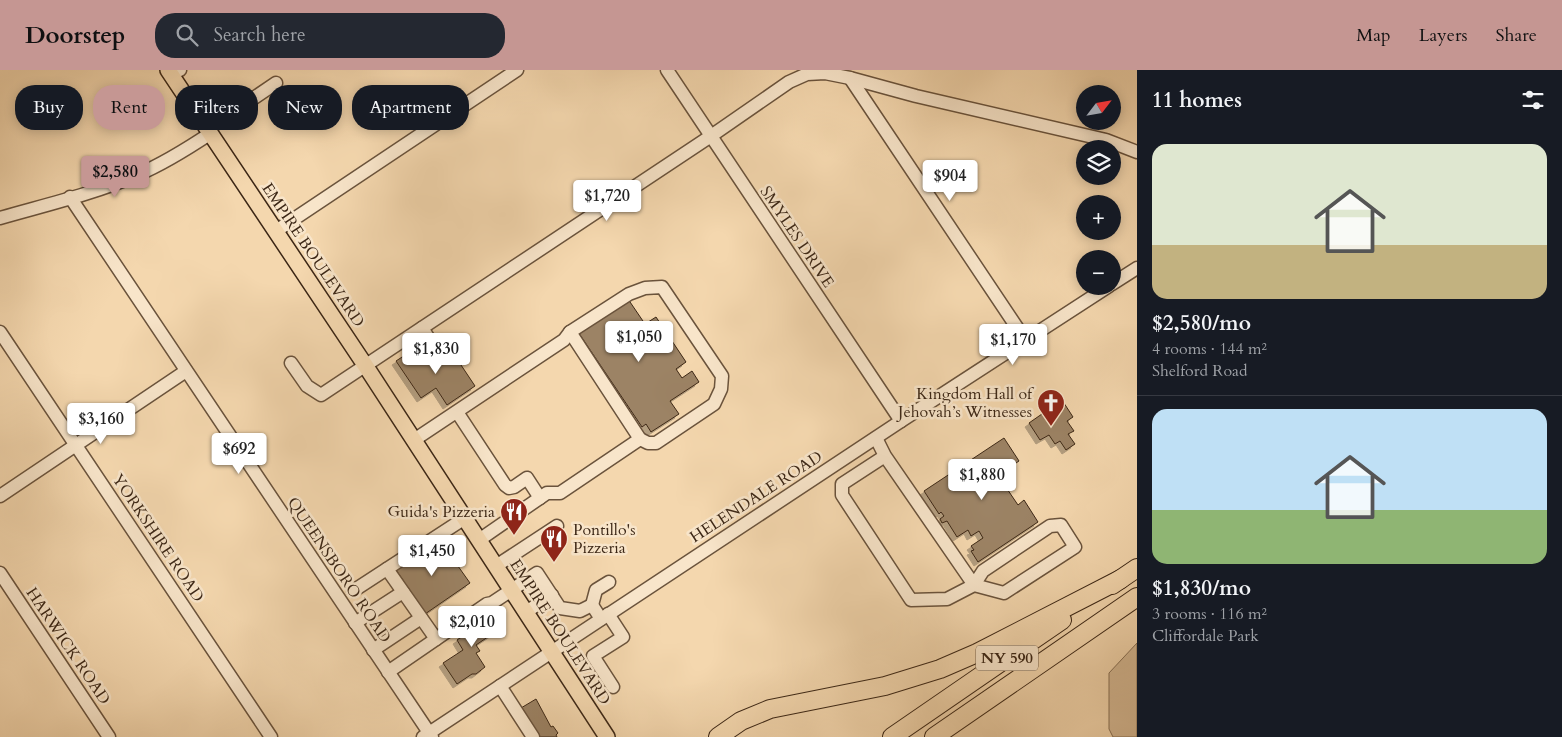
<!DOCTYPE html>
<html lang="en">
<head>
<meta charset="utf-8">
<style>
  :root { --surface:#171b24; --page:#242831; --text:#f1f3f6; --muted:#9ea1a6; --line:#363941; --accent:#c59692 }
  body { margin:0; font-family:Cardo,serif; background:var(--page); color:var(--text); height:100vh; display:flex; flex-direction:column; font-size:19px; white-space:nowrap }
  * { box-sizing:border-box; margin:0 }
  p { font-size:16px; color:var(--muted) }
  .icon { flex:none; width:28px; height:28px; fill:none; stroke:currentColor; stroke-width:2; stroke-linecap:round; stroke-linejoin:round }
  .map { position:relative; flex:1; overflow:hidden }
  .panel { display:flex; flex-direction:column; background:var(--surface); width:425px }
  .panel>* { flex:none }
  .banner { position:absolute; left:15px; top:15px; width:475px; height:45px; display:flex; gap:10px }
  .needle { width:32px; rotate:59deg }
  .controls { position:absolute; left:1076px; top:15px; display:grid; gap:10px }
  .controls a { display:grid; place-items:center; width:45px; height:45px; border-radius:50%; background:var(--surface); box-shadow:0 2px 12px #0003; font-size:25px }
  .price { position:absolute; translate:-50% -42px; padding:0 11px; border-radius:5px; background:#fff; color:#222; font-size:16px; line-height:32px; filter:drop-shadow(0 1px 2px #0008) }
  .price::after { content:''; position:absolute; left:50%; top:30px; width:15px; height:11px; margin-left:-8px; background:inherit; clip-path:polygon(0 0,100% 0,50% 100%) }
  .price.selected { background:var(--accent); color:#111 }
  ul { padding:0; list-style:none }
  li { display:grid; align-content:center; gap:10px; height:265px; padding:0 15px }
  li+li { border-top:1px solid var(--line) }
  li span { display:grid; place-items:center; height:155px; border-radius:15px; color:#555 }
  li>.icon { margin-inline-start:auto }
  span .icon { width:90px; height:90px; fill:#fffc; stroke-width:1 }
  li b { font-size:21px }
  h2 { display:flex; justify-content:space-between; align-items:center; height:60px; padding:0 15px; font-size:21px }
  .chip { padding:0 18px; border-radius:20px; background:var(--surface); box-shadow:0 2px 12px #0003; font-size:18px; line-height:45px }
  .chip.selected { background:var(--accent); color:#111 }
  header { display:flex; align-items:center; gap:30px; box-sizing:border-box; height:70px; padding:0 25px; background:var(--accent); color:#111 }
  header strong { font-size:24px }
  nav { display:flex; gap:28px; margin-inline-start:auto; font-size:18px }
  .search { width:350px; height:45px; background:var(--page); display:flex; align-items:center; gap:12px; box-sizing:border-box; padding:0 18px; border-radius:20px; color:var(--muted); font-size:19px }
  main { display:flex; flex:1; min-height:0 }
  .map>svg:first-child { display:block }
</style>
</head>
<body>
<header>
<strong>Doorstep</strong>
<div class="search"><svg class="icon" aria-label="search" viewBox="0 0 24 24"><circle cx="10" cy="10" r="6"/><path d="M15 15l6 6"/></svg>Search here</div>
<nav><a>Map</a><a>Layers</a><a>Share</a></nav>
</header>
<main>
<div class="map">
<svg width="1137" height="667" viewBox="0 0 1137 667">
  <defs>
    <filter id="shadow"><feDropShadow dx="-4" dy="4" stdDeviation="0" flood-color="#0004"/></filter>
  </defs>
  <rect width="100%" height="100%" fill="#f4d7ae"/>
  <filter id="stains"><feTurbulence type="fractalNoise" baseFrequency=".004" numOctaves="4"/><feColorMatrix values="0 0 0 0 .2 0 0 0 0 .09 0 0 0 0 .02 0 0 0 .5 -.17"/></filter>
  <radialGradient id="worn" r=".72"><stop offset=".6" stop-color="#630" stop-opacity="0"/><stop offset="1" stop-color="#630" stop-opacity=".3"/></radialGradient>
  <!-- green -->
  <polygon fill="#d5b994" stroke="#887055" points="1137,573 1137,667 1113,667 1109,659 1109,603"/>
  <!-- building -->
  <g fill="#9c8365" stroke="#3c2716" filter="url(#shadow)">
    <polygon points="628,229 645,254 656,247 686,292 676,299 682,308 692,301 699,312 670,331 679,344 651,362 646,354 642,357 578,262"/>
    <polygon points="419,276 431,294 436,291 438,292 442,291 453,283 475,316 447,335 436,318 421,328 396,291"/>
    <polygon points="1062,330 1073,347 1067,351 1074,361 1068,364 1075,374 1066,380 1060,371 1055,374 1049,365 1040,370 1029,353"/>
    <polygon points="1004,368 1019,391 995,407 997,409 999,407 1018,435 1024,430 1038,452 978,492 971,481 974,480 971,476 983,468 979,461 971,466 968,460 957,467 947,451 942,453 940,449 944,446 941,442 939,444 924,421"/>
    <polygon points="440,471 443,475 447,476 449,478 448,482 470,513 425,544 399,512 403,510 396,500"/>
    <polygon points="487,537 501,558 476,575 480,581 476,583 485,597 476,604 472,604 457,614 443,593 463,580 457,570 463,566 462,564 483,550 478,543"/>
    <polygon points="536,629 551,657 553,656 558,663 556,665 557,667 539,667 521,638"/>
  </g>
  <g fill="none" stroke-linecap="round" stroke-linejoin="round">
    <defs>
      <g id="minor">
        <polyline points="667,0 901,351"/>
        <polyline points="170,3 180,0"/>
        <polyline points="850,8 1026,271"/>
        <polyline points="208,59 276,13"/>
        <polyline points="70,127 432,667"/>
        <path d="M0,148C45,135 93,124 137,105C163,94 187,79 211,63"/>
        <polyline points="276,161 517,0"/>
        <polyline points="1112,214 1137,198"/>
        <polyline points="422,258 441,287"/>
        <polyline points="0,262 271,667"/>
        <polyline points="570,262 640,369"/>
        <polyline points="291,293 307,316 321,325 711,66 789,12 807,4 825,3 850,8 916,26 1106,70 1137,82"/>
        <polyline points="457,342 505,415 509,418 514,417 527,408 540,428"/>
        <polyline points="876,368 885,386 974,515 1004,523 1075,477 1061,455 1050,456 983,501 974,515 947,529 911,530 842,425 842,414 885,386"/>
        <polyline points="414,370 564,270 570,262 629,224 645,218 662,217 722,306 721,319 714,334 656,373 648,373 640,369 560,423 547,423 479,470"/>
        <polyline points="0,426 186,301"/>
        <polyline points="496,496 557,456"/>
        <polyline points="387,499 436,569"/>
        <polyline points="0,503 109,667"/>
        <polyline points="353,521 465,448"/>
        <polyline points="592,535 596,520 609,512"/>
        <polyline points="526,542 552,525"/>
        <polyline points="608,544 623,567 593,586 613,617"/>
        <polyline points="355,553 403,522"/>
        <polyline points="373,580 421,548"/>
        <polyline points="388,602 487,534 492,533 537,503 560,538 580,541 592,535 601,549"/>
        <polyline points="500,616 533,667"/>
        <polyline points="423,667 901,351 1109,216"/>
      </g>
      <polyline id="major" points="168,0 365,295 607,667"/>
      <g id="highway">
        <polyline points="1112,515 1137,498"/>
        <polyline points="718,667 741,651 770,639 885,616 940,599 977,583 1121,509"/>
        <polyline points="892,667 1062,550"/>
        <polyline points="934,667 1137,527"/>
      </g>
    </defs>
    <!-- minor casing -->
    <use href="#minor" stroke="#6a533c" stroke-width="15"/>
    <!-- major casing -->
    <use href="#major" stroke="#3c2716" stroke-width="18"/>
    <!-- highway casing -->
    <use href="#highway" stroke="#3c2716" stroke-width="20"/>
    <!-- minor -->
    <use href="#minor" stroke="#f8e5ca" stroke-width="12"/>
    <!-- major -->
    <use href="#major" stroke="#f4d7ae" stroke-width="15"/>
    <!-- highway -->
    <use href="#highway" stroke="#f4d7ae" stroke-width="18"/>
  </g>
  <!-- icons -->
  <defs>
    <symbol id="church-pin" viewBox="-11 -11 22 30"><path d="M0 17L-7.5 6A9.5 9.5 0 1 1 7.5 6Z" fill="#8f2418" stroke="#f8e5ca"/><path d="M-1.2-6h2.4v3.5h3.3v2.4h-3.3V6h-2.4V-.1h-3.3v-2.4h3.3Z" fill="#fff"/></symbol>
    <symbol id="restaurant-pin" viewBox="-11 -11 22 30"><path d="M0 17L-7.5 6A9.5 9.5 0 1 1 7.5 6Z" fill="#8f2418" stroke="#f8e5ca"/><path d="M-5-6h1v4h1v-4h1v4h1v-4h1v5L-1.5 .5V6h-2V.5L-5-1ZM5-6V6H3V1.5H1.5Q1.5-4 5-6Z" fill="#fff"/></symbol>
  </defs>
  <g fill-rule="evenodd">
    <use href="#church-pin" x="1035" y="317" width="32" height="43"/>
    <use href="#restaurant-pin" x="498" y="426" width="32" height="43"/>
    <use href="#restaurant-pin" x="538" y="453" width="32" height="43"/>
  </g>
  <g text-anchor="middle" dominant-baseline="central" stroke-width="5" stroke-linejoin="round" paint-order="stroke">
    <!-- shield labels -->
    <rect fill="#f8e5ca" stroke="#74604c" stroke-width="1" x="976" y="575.5" width="62" height="25" rx="4"/>
    <g font-size="15" font-weight="bold" fill="#3c2716">
      <text x="1007" y="588">NY 590</text>
    </g>
    <!-- street labels -->
    <g font-size="16" fill="#3c2716" stroke="#f8e5ca">
      <text transform="translate(797 167) rotate(56)">SMYLES DRIVE</text>
      <text transform="translate(313 185) rotate(56)">EMPIRE BOULEVARD</text>
      <text transform="translate(756 427) rotate(-33)">HELENDALE ROAD</text>
      <text transform="translate(158 468) rotate(56)">YORKSHIRE ROAD</text>
      <text transform="translate(339 500) rotate(56)">QUEENSBORO ROAD</text>
      <text transform="translate(560 562) rotate(57)">EMPIRE BOULEVARD</text>
      <text transform="translate(68 576) rotate(56)">HARWICK ROAD</text>
    </g>
    <!-- poi labels -->
    <g font-size="16" fill="#3c2716" stroke="#f8e5ca" text-anchor="end">
      <text x="1032" y="324">Kingdom Hall of<tspan x="1032" dy="18">Jehovah’s Witnesses</tspan></text>
      <text x="495" y="442">Guida's Pizzeria</text>
      <text x="573" y="460" text-anchor="start">Pontillo's<tspan x="573" dy="18">Pizzeria</tspan></text>
    </g>
  </g>
  <rect width="100%" height="100%" filter="url(#stains)"/>
  <rect width="100%" height="100%" fill="url(#worn)"/>
</svg>
<div class="controls">
<a><svg class="needle" viewBox="-14 -14 28 28"><path d="M0-13l5 13h-10z" fill="#e53935"/><path d="M0 13l5-13h-10z" fill="#9ea1a6"/></svg></a>
<a><svg class="icon" aria-label="layers" viewBox="0 0 24 24"><path d="M12 4l9 5-9 5-9-5zM3 14l9 5 9-5"/></svg></a>
<a>+</a>
<a>−</a>
</div>
<b class="price selected" style="left:115px;top:128px">$2,580</b>
<b class="price" style="left:950px;top:132px">$904</b>
<b class="price" style="left:607px;top:152px">$1,720</b>
<b class="price" style="left:639px;top:293px">$1,050</b>
<b class="price" style="left:1013px;top:296px">$1,170</b>
<b class="price" style="left:436px;top:305px">$1,830</b>
<b class="price" style="left:101px;top:375px">$3,160</b>
<b class="price" style="left:239px;top:405px">$692</b>
<b class="price" style="left:982px;top:431px">$1,880</b>
<b class="price" style="left:432px;top:507px">$1,450</b>
<b class="price" style="left:472px;top:578px">$2,010</b>
<div class="banner">
<a class="chip">Buy</a>
<a class="chip selected">Rent</a>
<a class="chip">Filters</a>
<a class="chip">New</a>
<a class="chip">Apartment</a>
</div>
</div>
<section class="panel">
<h2>11 homes<svg class="icon" aria-label="filters" viewBox="0 0 24 24"><path d="M4 7h16M4 17h16"/><circle cx="9" cy="7" r="2"/><circle cx="15" cy="17" r="2"/></svg></h2>
<ul>
<li><span style="background:linear-gradient(#dfe7d0 65%,#c2b280 0)"><svg class="icon" aria-label="home" viewBox="0 0 24 24"><path d="M3 11l9-7 9 7M6 9v11h12V9"/></svg></span><div><b>$2,580/mo</b><p>4 rooms · 144 m²</p><p>Shelford Road</p></div></li>
<li><span style="background:linear-gradient(#bfe0f5 65%,#8fb573 0)"><svg class="icon" aria-label="home" viewBox="0 0 24 24"><path d="M3 11l9-7 9 7M6 9v11h12V9"/></svg></span><div><b>$1,830/mo</b><p>3 rooms · 116 m²</p><p>Cliffordale Park</p></div></li>
</ul>
</section>
</main>
</body>
</html>
